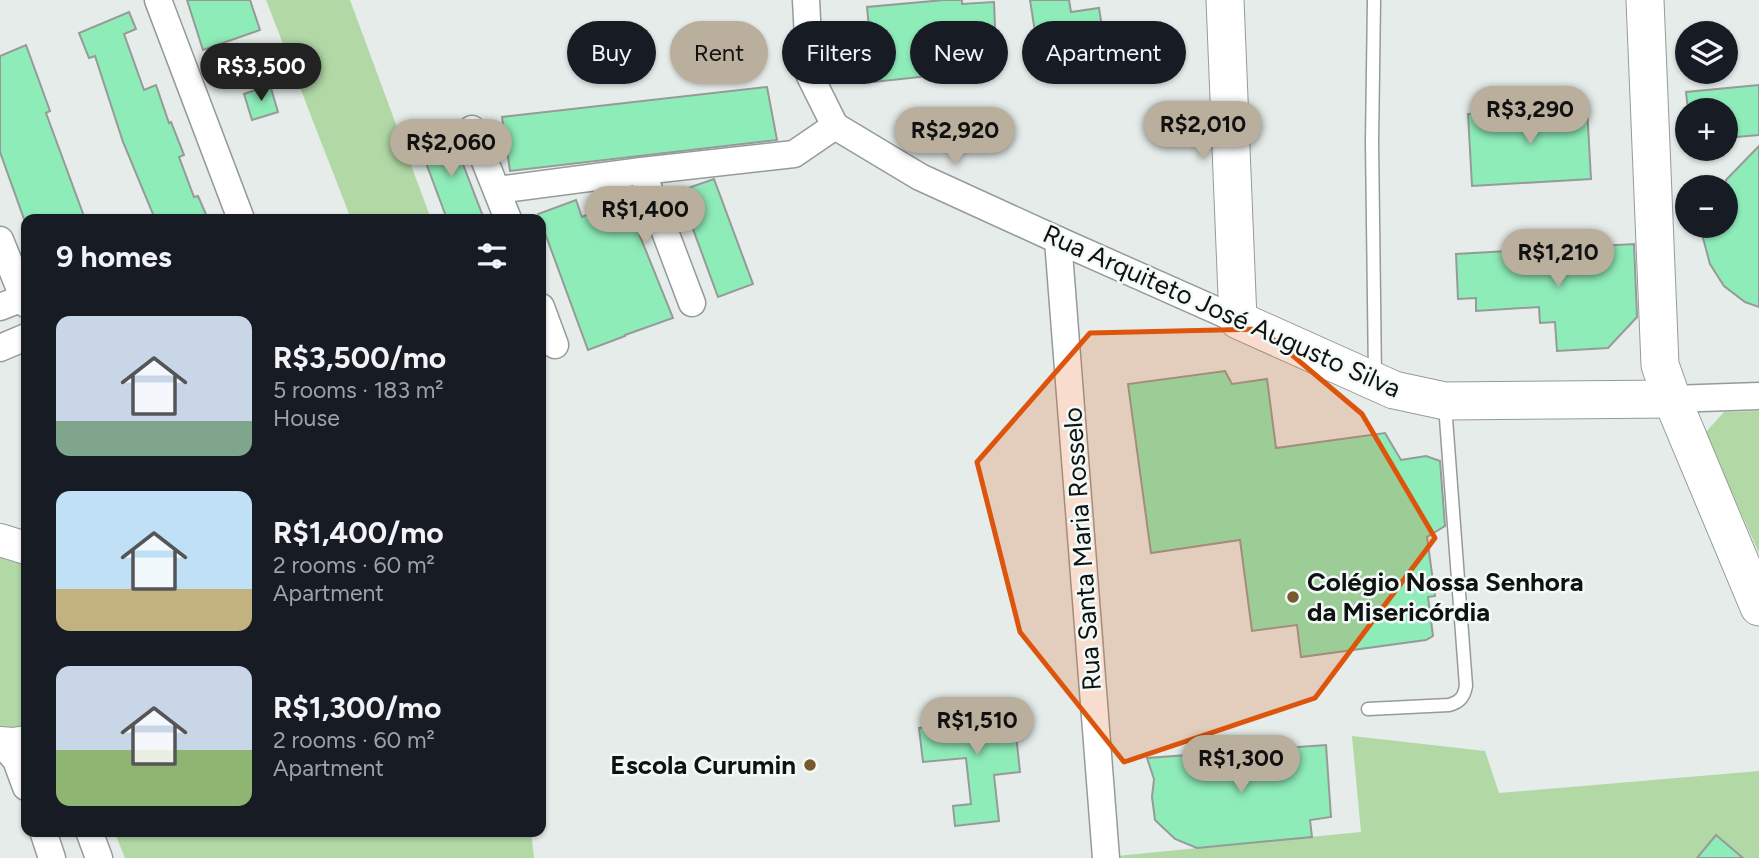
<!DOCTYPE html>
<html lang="en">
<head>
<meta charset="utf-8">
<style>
  :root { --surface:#171b24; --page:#20242c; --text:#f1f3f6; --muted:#9ea1a6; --accent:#baae9c }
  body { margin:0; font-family:Figtree,sans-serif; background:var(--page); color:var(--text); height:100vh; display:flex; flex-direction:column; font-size:26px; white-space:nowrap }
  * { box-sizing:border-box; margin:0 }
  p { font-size:23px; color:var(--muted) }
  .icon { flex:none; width:38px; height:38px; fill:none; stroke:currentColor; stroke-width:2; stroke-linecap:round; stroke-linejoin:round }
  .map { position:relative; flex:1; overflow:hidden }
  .panel { position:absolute; left:21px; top:214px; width:525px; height:623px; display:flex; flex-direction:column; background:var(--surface); border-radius:14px; box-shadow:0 2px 5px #0004 }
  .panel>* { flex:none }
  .guide { position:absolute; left:567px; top:21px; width:665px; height:63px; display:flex; gap:14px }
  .tools { position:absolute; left:1675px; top:21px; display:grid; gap:14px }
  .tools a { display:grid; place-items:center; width:63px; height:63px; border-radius:50%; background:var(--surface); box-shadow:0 2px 5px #0004; font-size:35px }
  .price { position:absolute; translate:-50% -60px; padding:0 16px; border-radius:24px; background:var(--accent); color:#111; font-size:23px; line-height:46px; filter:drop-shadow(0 2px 4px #0008) }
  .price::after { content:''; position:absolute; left:50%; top:42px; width:21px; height:16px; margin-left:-10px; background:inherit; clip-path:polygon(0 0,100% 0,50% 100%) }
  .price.selected { background:#222; color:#fff }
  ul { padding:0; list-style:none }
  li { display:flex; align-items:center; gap:21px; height:175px; padding:0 35px }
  li span { display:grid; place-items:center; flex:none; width:196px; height:140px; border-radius:14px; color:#555 }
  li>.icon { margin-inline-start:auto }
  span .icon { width:84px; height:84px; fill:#fffc; stroke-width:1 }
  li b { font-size:30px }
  h2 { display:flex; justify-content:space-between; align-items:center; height:84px; padding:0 35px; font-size:30px }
  .pill { padding:0 24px; border-radius:32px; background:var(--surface); box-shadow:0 2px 5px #0004; font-size:24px; line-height:63px }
  .pill.selected { background:var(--accent); color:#111 }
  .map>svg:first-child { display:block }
</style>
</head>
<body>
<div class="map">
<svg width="1759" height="858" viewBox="0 0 1759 858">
  <rect width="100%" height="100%" fill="#e5ecea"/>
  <!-- green -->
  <g fill="#b2d8a6">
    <polygon points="266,0 350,0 431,219 351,219"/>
    <polygon points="1759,411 1759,553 1705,433 1724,412"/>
    <polygon points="0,555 26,563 26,726 20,729 0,728"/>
    <polygon points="1352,736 1485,751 1499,793 1759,771 1759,858 1117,858 1117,856 1361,832"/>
    <polygon points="114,831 531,831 534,858 125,858"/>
  </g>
  <!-- building -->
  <g fill="#8eecb9" stroke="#969b98" stroke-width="2">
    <polygon points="187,0 250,0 260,30 203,50"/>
    <polygon points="944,0 962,0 962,4 994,2 995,27 965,29 966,40 953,40 956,73 874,82 867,7"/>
    <polygon points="1030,0 1069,0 1071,12 1099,8 1104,40 1038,51"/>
    <polygon points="129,12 136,29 124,34 144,90 156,85 169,123 171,122 184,155 179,157 194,197 198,196 208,219 155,219 123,142 95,56 89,58 79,33"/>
    <polygon points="26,45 50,111 46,113 85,219 24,219 0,152 0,56"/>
    <polygon points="270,85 278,112 252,120 244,94"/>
    <polygon points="1759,85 1759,135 1726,138 1726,110 1688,110 1686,92"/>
    <polygon points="767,87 777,140 510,171 502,117"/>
    <polygon points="1587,107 1591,179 1472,186 1468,114"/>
    <polygon points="451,133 484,219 447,219 419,144"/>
    <polygon points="1759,146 1759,307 1745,302 1724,286 1710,264 1703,238 1705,226 1726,226 1726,180"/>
    <polygon points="714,179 753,284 718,297 679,191"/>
    <polygon points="625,199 673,318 625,335 625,336 588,350 538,214 576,200 582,217"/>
    <polygon points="1634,244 1637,317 1608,348 1557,351 1555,322 1540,323 1539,307 1476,311 1476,298 1458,299 1456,254"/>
    <polygon points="1225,371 1232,384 1267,379 1276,448 1385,433 1401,460 1426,456 1440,461 1445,526 1427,537 1435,596 1428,597 1433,636 1426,640 1301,657 1297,625 1252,631 1240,540 1151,553 1128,384"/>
    <polygon points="1013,706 1020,772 994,775 999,821 955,826 953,806 971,804 966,758 923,762 919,728 962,724 960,712"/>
    <polygon points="1326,745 1331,817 1310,820 1312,837 1197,848 1175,839 1155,820 1152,797 1154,779 1147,758"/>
    <polygon points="1716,835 1743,858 1697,858"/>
  </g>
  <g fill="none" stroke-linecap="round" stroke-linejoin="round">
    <defs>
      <g id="service">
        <polyline points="1374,0 1372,142 1375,378"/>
        <path d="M1368,709L1449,705C1460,702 1464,697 1466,686L1445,405"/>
      </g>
      <g id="minor">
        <polyline points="158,0 241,219"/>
        <polyline points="806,0 810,76 835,126"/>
        <polyline points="835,126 920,177 1058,240 1238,320"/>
        <polyline points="472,129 508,219"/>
        <polyline points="642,171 692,303"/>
        <polyline points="497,190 642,171 794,154 835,126"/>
        <polyline points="0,240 26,304"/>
        <polyline points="1058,240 1106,858"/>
        <polyline points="0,307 23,298"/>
        <polyline points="541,307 555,345"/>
        <polyline points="0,348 26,337"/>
        <polyline points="1672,399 1759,396"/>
        <polyline points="2,744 16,760 26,787"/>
        <polyline points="43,831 52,858"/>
        <polyline points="89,831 99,858"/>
      </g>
      <g id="tertiary">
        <polyline points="0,540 26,548"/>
        <polyline points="0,743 13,744 26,742"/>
      </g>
      <g id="secondary">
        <polyline points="1225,0 1238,320 1394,390 1445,401 1672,399"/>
        <polyline points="1645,0 1660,365 1672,399 1759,607"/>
      </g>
    </defs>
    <!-- service casing -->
    <use href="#service" stroke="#959b9a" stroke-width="15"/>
    <!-- minor casing -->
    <use href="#minor" stroke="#959b9a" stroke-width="29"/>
    <!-- tertiary casing -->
    <use href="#tertiary" stroke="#959b9a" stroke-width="34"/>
    <!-- secondary casing -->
    <use href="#secondary" stroke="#959b9a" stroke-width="39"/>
    <!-- service -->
    <use href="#service" stroke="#fff" stroke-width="12"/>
    <!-- minor -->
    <use href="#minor" stroke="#fff" stroke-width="26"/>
    <!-- tertiary -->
    <use href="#tertiary" stroke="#fff" stroke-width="32"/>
    <!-- secondary -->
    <use href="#secondary" stroke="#fff" stroke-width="37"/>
  </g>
  <!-- marked area -->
  <path fill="#dd550c" fill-opacity="0.2" stroke="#dd550c" stroke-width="5" stroke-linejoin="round" d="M1261,329L1362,414L1435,538L1315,698L1124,762L1020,632L977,462L1090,333Z"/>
  <!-- markers -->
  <g fill="#77592d" stroke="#f2faf8" stroke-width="2.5">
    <circle cx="1293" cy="597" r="7"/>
    <circle cx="810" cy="765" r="7"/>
  </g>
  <g text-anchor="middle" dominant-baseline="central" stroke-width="5" stroke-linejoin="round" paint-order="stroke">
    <!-- street labels -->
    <g font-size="26" fill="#101211" stroke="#f2faf8">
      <text transform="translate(1222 311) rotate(24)">Rua Arquiteto José Augusto Silva</text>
      <text transform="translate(1082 549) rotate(-94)">Rua Santa Maria Rosselo</text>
    </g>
    <!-- poi labels -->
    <g font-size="26" font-weight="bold" fill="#101211" stroke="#f2faf8" text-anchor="start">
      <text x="1307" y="582">Colégio Nossa Senhora<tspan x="1307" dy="30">da Misericórdia</tspan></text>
      <text x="796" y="765" text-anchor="end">Escola Curumin</text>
    </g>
  </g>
</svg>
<div class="tools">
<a><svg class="icon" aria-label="layers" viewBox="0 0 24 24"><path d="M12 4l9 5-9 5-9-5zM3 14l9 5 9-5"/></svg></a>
<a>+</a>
<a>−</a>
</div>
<b class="price selected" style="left:261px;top:103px">R$3,500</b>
<b class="price" style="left:1530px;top:146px">R$3,290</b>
<b class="price" style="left:1203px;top:161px">R$2,010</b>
<b class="price" style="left:955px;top:167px">R$2,920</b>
<b class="price" style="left:451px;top:179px">R$2,060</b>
<b class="price" style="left:645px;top:246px">R$1,400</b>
<b class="price" style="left:1558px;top:289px">R$1,210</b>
<b class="price" style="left:977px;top:757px">R$1,510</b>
<b class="price" style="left:1241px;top:795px">R$1,300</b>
<div class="guide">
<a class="pill">Buy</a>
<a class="pill selected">Rent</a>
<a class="pill">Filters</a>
<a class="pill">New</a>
<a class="pill">Apartment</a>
</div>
<section class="panel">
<h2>9 homes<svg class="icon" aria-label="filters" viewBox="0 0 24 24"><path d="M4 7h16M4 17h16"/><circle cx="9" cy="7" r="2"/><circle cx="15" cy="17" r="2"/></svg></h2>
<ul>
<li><span style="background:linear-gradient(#c9d6e8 75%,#7fa58c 0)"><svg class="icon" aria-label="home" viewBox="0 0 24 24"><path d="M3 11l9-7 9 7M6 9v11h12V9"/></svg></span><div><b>R$3,500/mo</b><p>5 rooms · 183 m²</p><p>House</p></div></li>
<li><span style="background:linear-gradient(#bfe0f5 70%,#c2b280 0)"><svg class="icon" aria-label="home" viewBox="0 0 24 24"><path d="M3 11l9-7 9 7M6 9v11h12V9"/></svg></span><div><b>R$1,400/mo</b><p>2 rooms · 60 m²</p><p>Apartment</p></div></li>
<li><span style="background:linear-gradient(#c9d6e8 60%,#8fb573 0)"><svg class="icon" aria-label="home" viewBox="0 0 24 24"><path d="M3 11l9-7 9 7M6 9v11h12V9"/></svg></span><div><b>R$1,300/mo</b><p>2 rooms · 60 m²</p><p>Apartment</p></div></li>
</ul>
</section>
</div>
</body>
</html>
